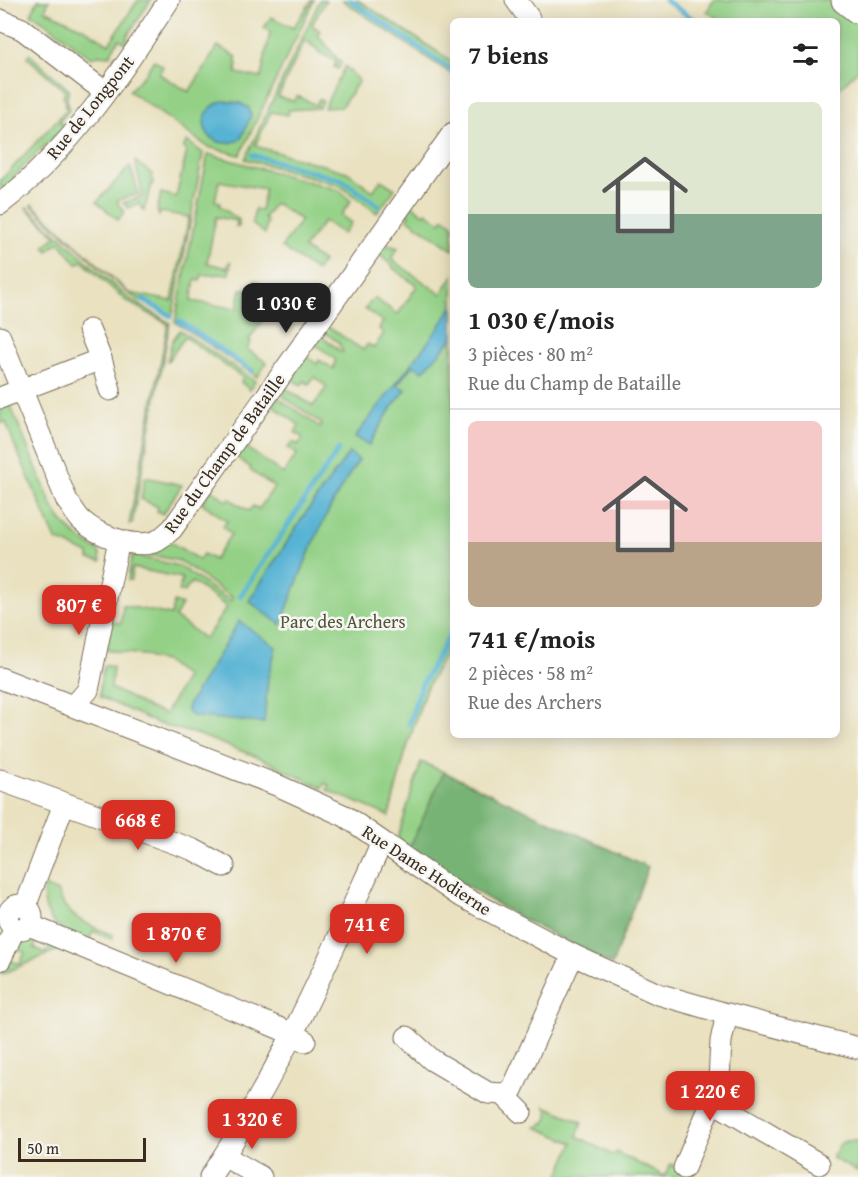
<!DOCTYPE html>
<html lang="fr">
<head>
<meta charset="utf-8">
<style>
  :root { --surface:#fff; --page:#f2f2f2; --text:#222; --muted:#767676; --line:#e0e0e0; --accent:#d93025 }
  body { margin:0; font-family:"Gentium Book Plus",serif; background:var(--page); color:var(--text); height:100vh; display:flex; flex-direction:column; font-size:22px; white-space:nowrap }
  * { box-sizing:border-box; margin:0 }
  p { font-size:20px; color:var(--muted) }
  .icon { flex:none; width:33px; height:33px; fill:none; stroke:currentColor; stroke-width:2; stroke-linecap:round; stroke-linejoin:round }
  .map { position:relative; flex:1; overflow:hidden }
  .details { position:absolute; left:450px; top:18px; width:390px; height:720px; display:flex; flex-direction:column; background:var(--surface); border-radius:9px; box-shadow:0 3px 15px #0003 }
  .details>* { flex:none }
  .scale { position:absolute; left:18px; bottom:15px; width:128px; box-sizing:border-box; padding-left:6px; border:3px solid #3b2a1e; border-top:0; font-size:16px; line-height:21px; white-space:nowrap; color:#3b2a1e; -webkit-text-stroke:4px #f6f6f2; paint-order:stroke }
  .price { position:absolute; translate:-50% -51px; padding:0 14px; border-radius:12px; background:var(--accent); color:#fff; font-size:20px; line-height:39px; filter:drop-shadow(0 2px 3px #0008) }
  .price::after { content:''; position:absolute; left:50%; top:36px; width:18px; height:14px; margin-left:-9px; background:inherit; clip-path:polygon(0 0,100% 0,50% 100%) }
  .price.on { background:#222; color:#fff }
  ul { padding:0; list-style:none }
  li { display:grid; align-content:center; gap:12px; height:318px; padding:0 18px }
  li+li { border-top:2px solid var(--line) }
  li span { display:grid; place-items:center; height:186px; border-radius:9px; color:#555 }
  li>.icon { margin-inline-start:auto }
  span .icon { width:108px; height:108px; fill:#fffc; stroke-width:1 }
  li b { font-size:26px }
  h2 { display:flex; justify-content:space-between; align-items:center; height:72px; padding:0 18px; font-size:26px }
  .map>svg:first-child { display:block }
</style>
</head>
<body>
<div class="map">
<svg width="858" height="1177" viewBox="0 0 858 1177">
  <rect width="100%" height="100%" fill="#f6f6f2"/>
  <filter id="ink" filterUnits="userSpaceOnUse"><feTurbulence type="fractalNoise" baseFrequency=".0167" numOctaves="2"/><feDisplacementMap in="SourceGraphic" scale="12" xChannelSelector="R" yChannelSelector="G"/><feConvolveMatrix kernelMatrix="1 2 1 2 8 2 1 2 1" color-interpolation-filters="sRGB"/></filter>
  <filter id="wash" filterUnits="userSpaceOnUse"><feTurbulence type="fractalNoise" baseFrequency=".008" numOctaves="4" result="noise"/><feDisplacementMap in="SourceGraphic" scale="24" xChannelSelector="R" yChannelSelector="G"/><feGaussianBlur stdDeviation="1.35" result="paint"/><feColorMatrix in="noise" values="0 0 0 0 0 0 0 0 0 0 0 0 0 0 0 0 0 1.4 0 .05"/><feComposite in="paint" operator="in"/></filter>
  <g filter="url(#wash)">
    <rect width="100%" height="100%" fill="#e9e1bf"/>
    <!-- green -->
    <g fill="#94d187" stroke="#687e52" stroke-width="1.5">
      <polygon points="38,0 49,0 45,10 85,29 109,44 138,0 151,0 126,38 132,42 118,62 113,59 116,54 119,56 128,44 119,39 109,56 98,55 91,58 47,24 31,14"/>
      <polygon points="312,0 314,0 240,155 208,147 129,91 145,74 154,60 163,66 159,74 189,92 218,46 237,57 235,61 237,63 236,73 261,78 270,32 264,28 271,17 293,28"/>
      <polygon points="320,0 326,0 312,25 320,31 318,35 341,63 338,69 334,67 336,61 318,52 318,50 305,40 278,97 294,101 297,96 316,105 319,99 323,101 319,108 289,110 288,115 271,112 255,146 347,172 373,191 381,180 395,189 377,213 339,185 245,159"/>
      <polygon points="342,0 358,0 453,62 453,75"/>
      <polygon points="714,0 833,0 858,19 858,70 837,91 837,21 721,21 707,11"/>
      <polygon points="29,54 69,90 67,98 69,110 59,122 65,126 76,115 62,136 58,133 13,177 16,181 7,189 0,187 0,181 67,109 64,105 67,102 63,97 65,91 27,57"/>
      <polygon points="345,66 359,81 341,107 324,108"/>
      <polygon points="187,141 203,153 172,318 130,295 31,205 32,204 129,293 172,301 189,217 161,212 159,216 157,211 161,193 176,197 187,151 183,148"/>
      <polygon points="208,154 339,190 351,201 341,215 351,223 343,234 324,221 304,248 323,262 316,271 282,247 301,220 275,203 264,218 267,221 265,234 252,224 255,209 261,210 265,189 219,181 215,201 220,202 220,206 239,220 239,227 236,227 237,221 216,217 207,263 227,268 229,262 231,262 229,274 202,275 200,281 195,280 191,301 237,309 241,289 248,289 255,280 297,310 291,319 276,309 271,316 267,314 249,340 251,342 247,349 267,363 257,377 175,322"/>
      <polygon points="135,161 153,175 151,178 153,181 144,211 139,203 129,208 123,203 143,196"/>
      <polygon points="130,166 139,194 118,200 118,204 125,211 118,220 97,202"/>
      <polygon points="411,204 424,214 426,212 441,222 444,218 453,224 453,250 407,218 409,215 405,212"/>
      <polygon points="27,207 128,298 170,323 132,524 129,524 168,324 126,301 82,261 77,264 59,242 48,251 44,247 56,236 26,208"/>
      <polygon points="389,245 398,248 391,259 441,294 453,276 453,640 425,691 405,754 389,816 327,790 329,785 325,783 322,788 260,758 199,735 159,724 100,697 100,685 104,665 113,667 111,688 149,708 165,714 186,677 165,661 149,658 149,656 106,650 111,622 121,623 123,608 122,605 171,615 174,602 182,605 175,617 205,639 227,607 192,582 184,592 179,591 182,578 133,568 131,580 128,580 132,555 179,566 230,601 232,598 180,561 135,552 169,541 199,560 203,554 214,560 231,534 223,527 227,521 202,503 211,489 227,501 230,499 249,511 253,506 259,509 274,487 250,470 251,468 235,456 243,445 283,474 297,454 288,448 293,442 298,445 303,438 295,432 299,425 272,405 277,397 320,427 322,424 284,397 281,391 284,387 313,406 327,387 314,377 309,384 304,381 301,385 291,379 306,356 317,364 319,360 334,369 335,359 315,344 321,336 337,348 339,352 343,352 338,342 324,332 327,326 363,350 368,344 374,348 384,333 379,329 383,322 365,309 374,298 398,314 417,286 393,268 393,267 378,253 380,249"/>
      <polygon points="180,330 255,381 250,390 241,382 243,378 185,337 167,362 172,341"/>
      <path d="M9,402L53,508C64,527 79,540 99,551L101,562L89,559V554L56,540L14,444L6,422L0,423C0,412 0,407 9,402Z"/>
      <polygon points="145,477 182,485 163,514 157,511 158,507 141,499"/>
      <polygon points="421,762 444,772 410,846 397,840"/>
      <path d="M43,886L58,892C67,919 88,925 113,935L111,939L93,931L88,943C58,928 43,924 43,886Z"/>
      <polygon points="29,935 38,938 34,948 46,953 50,943 62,948 2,974 8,960 20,964 25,952 13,948 16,942"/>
      <path d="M545,1106L582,1122L577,1136L614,1156L616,1152L664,1176L671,1164L694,1177H558L573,1143L536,1127C545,1125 549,1121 548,1111Z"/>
      <polygon points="847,1141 858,1141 858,1172 832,1158 841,1143"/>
    </g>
    <!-- forest -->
    <polygon fill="#77b374" stroke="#596e49" stroke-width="1.5" points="444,772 648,867 612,965 515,915 408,851"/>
    <!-- water -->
    <g fill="#56b3d4" stroke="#486e79" stroke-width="1.5">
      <path d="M223,101L240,103L249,108L251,116L241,139C207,156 188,113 223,101Z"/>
      <polygon points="453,305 453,338 423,371 413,365 397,385 406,390 392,407 369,445 355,437 438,329"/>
      <path d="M349,453L359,460C324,510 302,568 281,625L249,601L305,514Z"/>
      <polygon points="239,621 276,647 268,678 264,723 197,717 190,715 187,710 188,705"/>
    </g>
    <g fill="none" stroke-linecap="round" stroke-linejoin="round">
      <!-- stream -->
      <g stroke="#56b3d4" stroke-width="5">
        <polyline points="350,0 453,71"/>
        <polyline points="665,0 696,21"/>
        <polyline points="252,155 342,180 379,206"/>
        <polyline points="143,300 171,316"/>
        <polyline points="179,321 252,371"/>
        <polyline points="240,596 339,449"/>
        <polyline points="409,724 421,686 453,629"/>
      </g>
    </g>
  </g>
  <g filter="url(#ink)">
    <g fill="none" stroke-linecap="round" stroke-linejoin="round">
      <defs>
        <g id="minor">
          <polyline points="516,0 529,18 529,21"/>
          <polyline points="0,20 22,29 105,92"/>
          <path d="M0,204C68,153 123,71 169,0"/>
          <polyline points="89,330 101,359 110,390"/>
          <path d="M0,337L67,501C72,507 76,515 81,520C97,535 135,550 157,541C162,538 167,533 172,529L453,133"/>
          <polyline points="0,398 101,359"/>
          <polyline points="0,678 279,786 345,816 457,894 573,955 658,994 727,1014 858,1048"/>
          <polyline points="75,705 88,690 119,540"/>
          <polyline points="0,780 194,850 224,866"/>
          <circle cx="20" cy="917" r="12"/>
          <polyline points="25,907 64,804"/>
          <polyline points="29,925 281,1029 305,1041"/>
          <polyline points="0,960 15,928"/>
          <polyline points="727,1014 721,1041 718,1101 722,1107 819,1164"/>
          <polyline points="407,1037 432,1060 488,1093 503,1094 512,1090 573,955"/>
          <polyline points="503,1094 521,1112"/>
          <polyline points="224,1156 261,1177"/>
          <polyline points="684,1168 708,1111 718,1101"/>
          <path d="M210,1177C280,1073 330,956 382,842"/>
        </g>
        <polyline id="major" points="845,0 858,10"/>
      </defs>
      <!-- minor casing -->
      <use href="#minor" stroke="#786a56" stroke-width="23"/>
      <!-- major casing -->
      <use href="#major" stroke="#786a56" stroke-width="29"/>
      <!-- minor -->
      <use href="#minor" stroke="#fff" stroke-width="21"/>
      <!-- major -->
      <use href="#major" stroke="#fff" stroke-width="27"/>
    </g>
  </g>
  <g text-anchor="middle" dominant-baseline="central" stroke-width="5" stroke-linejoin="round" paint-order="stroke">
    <!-- street labels -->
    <g font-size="18" fill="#3b2a1e" stroke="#f6f6f2">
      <text transform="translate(90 107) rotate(-51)">Rue de Longpont</text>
      <text transform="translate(224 453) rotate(-54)">Rue du Champ de Bataille</text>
      <text transform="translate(427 870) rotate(33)">Rue Dame Hodierne</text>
    </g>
    <!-- park labels -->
    <g font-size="18" fill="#515438" stroke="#f6f6f2">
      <text x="343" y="621">Parc des Archers</text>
    </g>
  </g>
</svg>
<div class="scale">50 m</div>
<b class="price on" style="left:286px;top:334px">1 030 €</b>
<b class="price" style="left:79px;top:636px">807 €</b>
<b class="price" style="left:138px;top:851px">668 €</b>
<b class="price" style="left:367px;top:955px">741 €</b>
<b class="price" style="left:176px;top:964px">1 870 €</b>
<b class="price" style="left:710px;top:1122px">1 220 €</b>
<b class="price" style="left:252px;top:1150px">1 320 €</b>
<section class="details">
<h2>7 biens<svg class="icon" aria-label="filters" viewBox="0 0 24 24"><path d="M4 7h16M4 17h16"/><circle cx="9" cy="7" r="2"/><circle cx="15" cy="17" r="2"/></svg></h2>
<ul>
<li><span style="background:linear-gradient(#dfe7d0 60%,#7fa58c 0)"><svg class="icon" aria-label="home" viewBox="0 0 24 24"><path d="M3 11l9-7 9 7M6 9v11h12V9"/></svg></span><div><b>1 030 €/mois</b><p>3 pièces · 80 m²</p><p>Rue du Champ de Bataille</p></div></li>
<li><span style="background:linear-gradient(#f6c9c9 65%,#b9a48a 0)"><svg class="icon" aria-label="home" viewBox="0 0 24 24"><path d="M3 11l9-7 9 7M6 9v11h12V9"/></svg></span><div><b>741 €/mois</b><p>2 pièces · 58 m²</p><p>Rue des Archers</p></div></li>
</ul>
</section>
</div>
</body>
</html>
